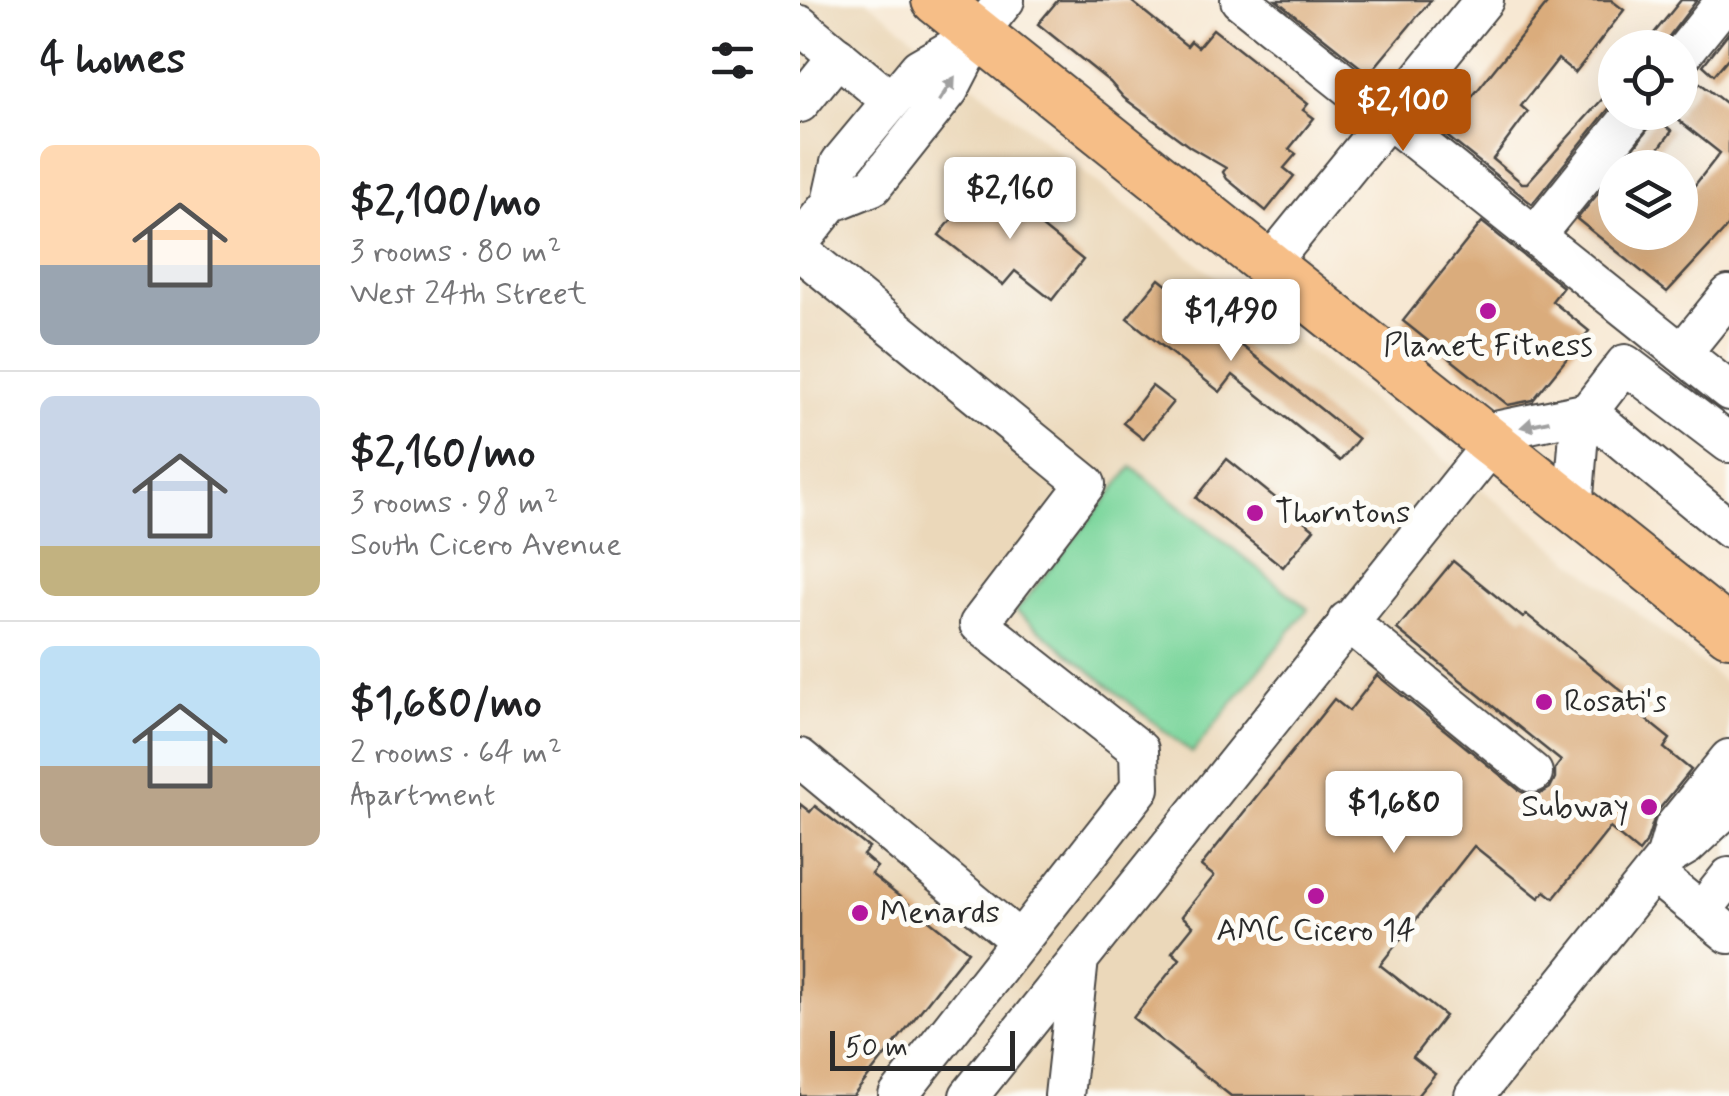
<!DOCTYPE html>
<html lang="en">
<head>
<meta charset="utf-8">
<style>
  :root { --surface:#fff; --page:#f2f2f2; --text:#202124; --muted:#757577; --line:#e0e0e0; --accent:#b45309 }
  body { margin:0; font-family:Mynerve,sans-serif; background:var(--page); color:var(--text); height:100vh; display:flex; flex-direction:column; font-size:38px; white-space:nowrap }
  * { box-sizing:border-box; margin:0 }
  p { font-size:32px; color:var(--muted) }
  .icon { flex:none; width:55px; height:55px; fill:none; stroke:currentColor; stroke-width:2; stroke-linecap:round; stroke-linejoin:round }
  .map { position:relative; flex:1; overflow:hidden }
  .sheet { display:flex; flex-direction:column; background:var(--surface); width:800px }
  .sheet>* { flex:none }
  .controls { position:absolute; left:798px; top:30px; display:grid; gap:20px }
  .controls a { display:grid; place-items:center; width:100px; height:100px; border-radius:50%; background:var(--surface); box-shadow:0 10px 40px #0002; font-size:50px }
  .scale { position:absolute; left:30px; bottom:25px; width:185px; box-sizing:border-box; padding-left:10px; border:5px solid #2b2b2b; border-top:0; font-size:28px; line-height:35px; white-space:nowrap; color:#2b2b2b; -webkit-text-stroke:8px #fdfcf7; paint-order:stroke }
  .price { position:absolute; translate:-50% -85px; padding:0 22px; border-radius:10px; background:#fff; color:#222; font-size:32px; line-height:65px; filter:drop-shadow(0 2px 5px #0008) }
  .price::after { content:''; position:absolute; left:50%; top:60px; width:30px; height:22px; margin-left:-15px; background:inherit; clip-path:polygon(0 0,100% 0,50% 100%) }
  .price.active { background:var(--accent); color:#fff }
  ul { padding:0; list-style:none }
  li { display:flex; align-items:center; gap:30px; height:250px; padding:0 40px }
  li+li { border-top:2px solid var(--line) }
  li span { display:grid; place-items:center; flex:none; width:280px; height:200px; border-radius:15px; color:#555 }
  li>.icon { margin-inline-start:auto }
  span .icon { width:120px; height:120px; fill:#fffc; stroke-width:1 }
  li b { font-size:42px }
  h2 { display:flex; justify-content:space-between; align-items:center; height:120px; padding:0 40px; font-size:42px }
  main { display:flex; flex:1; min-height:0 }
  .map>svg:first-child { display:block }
</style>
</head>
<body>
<main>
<section class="sheet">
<h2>4 homes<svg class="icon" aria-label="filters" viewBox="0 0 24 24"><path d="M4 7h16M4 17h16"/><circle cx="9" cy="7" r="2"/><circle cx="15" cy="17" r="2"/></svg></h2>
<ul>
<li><span style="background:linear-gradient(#ffd9b3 60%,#9aa5b1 0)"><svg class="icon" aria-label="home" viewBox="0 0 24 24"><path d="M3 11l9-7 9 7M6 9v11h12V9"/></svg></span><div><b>$2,100/mo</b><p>3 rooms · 80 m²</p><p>West 24th Street</p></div></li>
<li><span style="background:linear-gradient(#c9d6e8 75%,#c2b280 0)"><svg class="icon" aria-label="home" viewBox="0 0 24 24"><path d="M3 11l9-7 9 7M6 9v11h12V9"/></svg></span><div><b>$2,160/mo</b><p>3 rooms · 98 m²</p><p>South Cicero Avenue</p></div></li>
<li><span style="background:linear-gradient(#bfe0f5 60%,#b9a48a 0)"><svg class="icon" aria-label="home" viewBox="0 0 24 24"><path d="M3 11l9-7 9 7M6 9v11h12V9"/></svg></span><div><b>$1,680/mo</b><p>2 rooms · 64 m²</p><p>Apartment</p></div></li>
</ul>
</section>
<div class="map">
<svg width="929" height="1096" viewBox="0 0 929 1096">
  <rect width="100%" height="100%" fill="#fdfcf7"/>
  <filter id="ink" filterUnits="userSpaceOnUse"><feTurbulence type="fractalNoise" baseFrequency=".01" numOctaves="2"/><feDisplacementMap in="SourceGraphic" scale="20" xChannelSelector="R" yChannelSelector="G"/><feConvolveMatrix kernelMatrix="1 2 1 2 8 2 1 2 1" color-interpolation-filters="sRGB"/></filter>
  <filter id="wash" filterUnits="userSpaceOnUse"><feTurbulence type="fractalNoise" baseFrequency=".0048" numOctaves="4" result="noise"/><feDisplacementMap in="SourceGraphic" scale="40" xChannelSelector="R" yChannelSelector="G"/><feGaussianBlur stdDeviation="2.25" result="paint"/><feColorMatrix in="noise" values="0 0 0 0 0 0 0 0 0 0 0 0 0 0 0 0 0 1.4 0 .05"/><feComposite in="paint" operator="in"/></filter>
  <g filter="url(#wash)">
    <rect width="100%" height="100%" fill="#f7e8d3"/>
    <!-- built -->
    <polygon fill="#ebd8ba" points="0,0 67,0 929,686 929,1096 0,1096"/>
    <!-- green -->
    <polygon fill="#7cd69c" stroke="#548064" stroke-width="2.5" points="332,467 508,609 392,753 216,611"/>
    <g id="blocks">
      <!-- building -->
      <g fill="#daac7b">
        <polygon points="258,0 330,0 387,46 391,41 398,47 413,29 508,104 503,110 514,118 489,149 496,154 484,168 494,176 466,211 427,179 423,172 426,168 390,147 324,98 310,82 238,24"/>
        <polygon points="476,0 631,0 569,74"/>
        <polygon points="750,0 811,0 824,10 775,73 758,59 721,106 728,112 693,159 722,183 727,183 815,85 815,101 732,204 643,133"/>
        <polygon points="881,0 897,0 860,48 842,48"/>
        <polygon points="929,32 929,57 914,75 903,65"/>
        <polygon points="900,83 929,106 929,225 867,292 777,219 815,173 815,232 880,232 880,204 920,153 873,116 880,112 880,108"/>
        <polygon points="856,118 872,131 844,168 819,168"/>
        <polygon points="184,180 283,260 252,300 215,271 203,285 139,235"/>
        <polygon points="682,222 763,287 752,301 789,331 733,400 708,405 603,321"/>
        <polygon points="359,279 558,439 540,461 433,375 420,392 327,318"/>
        <polygon points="352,386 373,402 343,439 323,423"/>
        <polygon points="427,459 514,529 483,567 396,498"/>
        <polygon points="653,561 723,618 726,614 833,700 829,706 870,739 864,748 891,770 856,813 846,843 839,852 810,828 754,898 745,891 739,898 674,846 580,965 645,1016 613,1057 635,1074 617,1096 431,1096 333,1018 380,959 372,952 393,926 382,916 414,876 401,866 534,699 549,711 577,675 720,791 732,797 740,794 750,788 755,778 755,769 761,761 597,629"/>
        <polygon points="0,804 10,812 15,806 69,848 63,855 77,867 71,874 168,951 53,1096 0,1096"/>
      </g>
    </g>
  </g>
  <g filter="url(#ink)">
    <use href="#blocks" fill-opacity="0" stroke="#4a4744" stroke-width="2.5"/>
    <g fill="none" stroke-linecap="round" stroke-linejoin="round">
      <defs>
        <g id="minor">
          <polyline points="440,0 929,391"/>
          <polyline points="0,25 91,101"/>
          <polyline points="178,34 205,0"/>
          <polyline points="880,57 926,0"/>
          <polyline points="0,103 38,56"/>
          <polyline points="735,236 835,112"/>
          <polyline points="0,242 31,203 40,163 119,68 178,34 149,90 73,186 31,203"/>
          <polyline points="0,251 286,484 179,624 339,750 340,788 98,1096"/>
          <polyline points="468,266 684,0"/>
          <polyline points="882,353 929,295"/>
          <polyline points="788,412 929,529"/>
          <polyline points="680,434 788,412"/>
          <polyline points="773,508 779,433 788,412 825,364 929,443"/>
          <polyline points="547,621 733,773"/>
          <polyline points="0,758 220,941"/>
          <polyline points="867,852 874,827 929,759"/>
          <polyline points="853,873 929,934"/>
          <polyline points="901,912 929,877"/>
          <polyline points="169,1096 279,959"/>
          <polyline points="264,1096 279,959 692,444"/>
          <polyline points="674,1096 864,859 886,846 929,806"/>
        </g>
        <polyline id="major" points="136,0 929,632"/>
      </defs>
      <!-- minor casing -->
      <use href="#minor" stroke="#4a4744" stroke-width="42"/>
      <!-- major casing -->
      <use href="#major" stroke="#4a4744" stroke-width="52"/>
      <!-- minor -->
      <use href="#minor" stroke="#fff" stroke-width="38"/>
      <!-- major -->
      <use href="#major" stroke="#f6be87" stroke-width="48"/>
    </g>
    <!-- one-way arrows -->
    <defs><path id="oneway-solid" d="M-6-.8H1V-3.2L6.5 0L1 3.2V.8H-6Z" transform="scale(2.5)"/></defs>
    <g fill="#a0a0a0">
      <use href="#oneway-solid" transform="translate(147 89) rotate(-57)"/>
      <use href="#oneway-solid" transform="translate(735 424) rotate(168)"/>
    </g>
  </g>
  <!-- markers -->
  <g fill="#b5179e" stroke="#fdfcf7" stroke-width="4">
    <circle cx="688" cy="311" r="10"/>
    <circle cx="455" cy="513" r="10"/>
    <circle cx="744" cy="702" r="10"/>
    <circle cx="849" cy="807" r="10"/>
    <circle cx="516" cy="896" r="10"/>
    <circle cx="60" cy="913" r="10"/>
  </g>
  <g text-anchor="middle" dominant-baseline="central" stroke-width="10" stroke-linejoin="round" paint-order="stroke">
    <!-- poi labels -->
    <g font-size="32" fill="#2b2b2b" stroke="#fdfcf7" text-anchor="start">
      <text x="688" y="346" text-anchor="middle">Planet Fitness</text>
      <text x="475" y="513">Thorntons</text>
      <text x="764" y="702">Rosati's</text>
      <text x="829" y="807" text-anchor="end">Subway</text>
      <text x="80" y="913">Menards</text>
      <text x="516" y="931" text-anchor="middle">AMC Cicero 14</text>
    </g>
  </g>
</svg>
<div class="controls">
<a><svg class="icon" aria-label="locate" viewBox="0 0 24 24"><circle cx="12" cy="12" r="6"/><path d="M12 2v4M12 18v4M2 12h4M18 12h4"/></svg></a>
<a><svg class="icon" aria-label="layers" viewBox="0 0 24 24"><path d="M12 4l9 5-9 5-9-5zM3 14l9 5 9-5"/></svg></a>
</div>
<div class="scale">50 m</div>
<b class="price active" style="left:603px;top:154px">$2,100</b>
<b class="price" style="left:210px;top:242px">$2,160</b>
<b class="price" style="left:431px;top:364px">$1,490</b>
<b class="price" style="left:594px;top:856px">$1,680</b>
</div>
</main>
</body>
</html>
